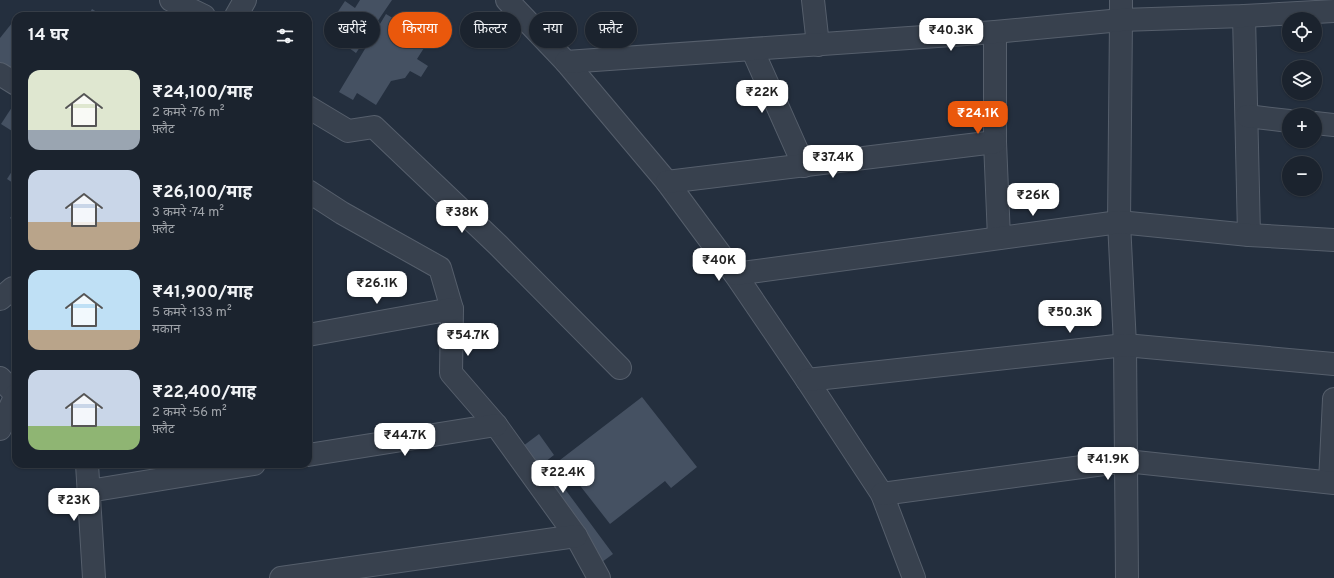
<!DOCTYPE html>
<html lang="hi">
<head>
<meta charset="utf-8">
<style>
  :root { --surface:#1b232e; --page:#282f3a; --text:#f1f3f6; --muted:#a0a4aa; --line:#39404a; --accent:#ea580c }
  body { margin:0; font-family:Overpass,"Noto Sans Devanagari",sans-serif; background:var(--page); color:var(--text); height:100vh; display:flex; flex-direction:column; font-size:15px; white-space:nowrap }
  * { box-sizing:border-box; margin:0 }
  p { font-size:13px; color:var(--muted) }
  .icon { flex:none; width:22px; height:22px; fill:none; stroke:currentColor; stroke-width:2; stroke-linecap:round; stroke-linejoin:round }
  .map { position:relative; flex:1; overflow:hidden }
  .details { position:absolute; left:12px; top:12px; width:300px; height:456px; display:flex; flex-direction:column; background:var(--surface); border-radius:12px; box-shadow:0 1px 3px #0004,0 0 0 1px var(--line) }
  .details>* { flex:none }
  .hud { position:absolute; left:324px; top:12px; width:380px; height:36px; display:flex; gap:8px }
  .tools { position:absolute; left:1282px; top:12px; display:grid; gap:8px }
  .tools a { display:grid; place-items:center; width:40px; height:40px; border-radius:50%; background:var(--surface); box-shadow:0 1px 3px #0004,0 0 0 1px var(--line); font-size:20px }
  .price { position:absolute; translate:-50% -34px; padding:0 9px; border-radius:8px; background:#fff; color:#222; font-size:13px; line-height:26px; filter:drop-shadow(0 1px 2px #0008) }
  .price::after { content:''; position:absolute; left:50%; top:24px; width:12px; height:9px; margin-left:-6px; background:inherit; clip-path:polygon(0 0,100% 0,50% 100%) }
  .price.active { background:var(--accent); color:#fff }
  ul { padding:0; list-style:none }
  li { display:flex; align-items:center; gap:12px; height:100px; padding:0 16px }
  li span { display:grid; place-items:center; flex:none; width:112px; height:80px; border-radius:12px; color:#555 }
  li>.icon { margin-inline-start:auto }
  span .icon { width:48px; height:48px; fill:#fffc; stroke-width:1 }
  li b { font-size:17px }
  h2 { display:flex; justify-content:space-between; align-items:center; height:48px; padding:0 16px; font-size:17px }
  .tag { padding:0 14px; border-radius:18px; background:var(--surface); box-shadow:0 1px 3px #0004,0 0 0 1px var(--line); font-size:14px; line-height:36px }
  .tag.active { background:var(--accent); color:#fff }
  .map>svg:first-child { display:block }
</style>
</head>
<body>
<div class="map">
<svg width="1334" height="578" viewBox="0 0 1334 578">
  <rect width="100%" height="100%" fill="#242f3e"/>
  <!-- building -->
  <g fill="#455162">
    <polygon points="360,0 392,0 356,53 335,38 337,34 327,28 345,1 355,8"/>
    <polygon points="92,9 103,16 88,16"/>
    <polygon points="386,14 429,40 417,59 428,66 421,77 410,71 405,78 391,81 376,105 357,93 353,100 339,92"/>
    <polygon points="16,18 16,64 10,72 0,64 0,38"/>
    <polygon points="16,101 16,125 12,131 1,124"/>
    <polygon points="16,165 16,185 7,179"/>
    <polygon points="16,210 16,223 10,218"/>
    <polygon points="642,397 697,467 671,488 665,481 610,524 560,460"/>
    <polygon points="539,434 554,455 545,462 613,554 602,562 519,449"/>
  </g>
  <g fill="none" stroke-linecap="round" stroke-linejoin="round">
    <defs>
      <g id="minor">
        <polyline points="171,0 204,16"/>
        <polyline points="507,0 566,62 667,182 735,274 807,380 882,494 914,578"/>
        <polyline points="813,0 818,45"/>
        <polyline points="1121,0 1121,20 1119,222 1125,345 1127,578"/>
        <polyline points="236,16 245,0"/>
        <polyline points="1244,16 1249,235"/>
        <polyline points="995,32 995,142 999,238"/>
        <polyline points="752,49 804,166"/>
        <polyline points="566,62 995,32 1121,20 1244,16 1334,11"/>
        <polyline points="0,74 16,84"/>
        <polyline points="308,107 348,131 374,127 498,245 620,368"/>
        <polyline points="1247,116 1289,121"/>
        <polyline points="1315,123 1334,125"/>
        <polyline points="667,182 995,142"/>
        <polyline points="308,191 342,213 440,268 452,309 451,373 496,425 576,536 599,578"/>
        <polyline points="735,274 1119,222 1249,235 1334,240"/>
        <polyline points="0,299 13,288"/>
        <polyline points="308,335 452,309"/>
        <polyline points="0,378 16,395"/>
        <polyline points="807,380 1125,345 1334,364"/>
        <polyline points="0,429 16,395"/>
        <polyline points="308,455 496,425"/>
        <polyline points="87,464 94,578"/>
        <polyline points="1330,482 1334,399"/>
        <polyline points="89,491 254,464"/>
        <polyline points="882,494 1126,461 1334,483"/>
        <polyline points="281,578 576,536"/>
      </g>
    </defs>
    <!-- minor casing -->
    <use href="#minor" stroke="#565f6c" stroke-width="24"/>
    <!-- minor -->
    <use href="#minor" stroke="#38414e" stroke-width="22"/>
  </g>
</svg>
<div class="tools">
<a><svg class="icon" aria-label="locate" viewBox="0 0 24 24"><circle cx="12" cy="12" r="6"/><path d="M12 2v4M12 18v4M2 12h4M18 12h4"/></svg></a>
<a><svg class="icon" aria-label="layers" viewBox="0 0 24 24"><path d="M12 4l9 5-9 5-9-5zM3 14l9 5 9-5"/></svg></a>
<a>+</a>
<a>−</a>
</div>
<b class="price" style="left:951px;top:52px">₹40.3K</b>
<b class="price" style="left:762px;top:114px">₹22K</b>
<b class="price active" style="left:978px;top:135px">₹24.1K</b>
<b class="price" style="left:833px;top:179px">₹37.4K</b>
<b class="price" style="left:1033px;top:217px">₹26K</b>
<b class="price" style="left:462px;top:234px">₹38K</b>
<b class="price" style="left:719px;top:282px">₹40K</b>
<b class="price" style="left:377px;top:305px">₹26.1K</b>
<b class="price" style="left:1070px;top:334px">₹50.3K</b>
<b class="price" style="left:468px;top:357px">₹54.7K</b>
<b class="price" style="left:405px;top:457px">₹44.7K</b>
<b class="price" style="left:1108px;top:481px">₹41.9K</b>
<b class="price" style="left:563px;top:494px">₹22.4K</b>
<b class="price" style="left:74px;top:522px">₹23K</b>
<div class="hud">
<a class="tag">खरीदें</a>
<a class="tag active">किराया</a>
<a class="tag">फ़िल्टर</a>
<a class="tag">नया</a>
<a class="tag">फ़्लैट</a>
</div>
<section class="details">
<h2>14 घर<svg class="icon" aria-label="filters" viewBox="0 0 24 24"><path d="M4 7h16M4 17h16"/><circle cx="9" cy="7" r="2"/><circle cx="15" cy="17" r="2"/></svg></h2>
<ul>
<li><span style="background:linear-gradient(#dfe7d0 75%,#9aa5b1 0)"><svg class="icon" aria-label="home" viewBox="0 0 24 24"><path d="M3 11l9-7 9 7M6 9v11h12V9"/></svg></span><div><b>₹24,100/माह</b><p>2 कमरे · 76 m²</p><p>फ़्लैट</p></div></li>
<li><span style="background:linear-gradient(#c9d6e8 65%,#b9a48a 0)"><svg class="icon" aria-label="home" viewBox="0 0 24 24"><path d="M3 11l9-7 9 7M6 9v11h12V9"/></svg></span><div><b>₹26,100/माह</b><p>3 कमरे · 74 m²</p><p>फ़्लैट</p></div></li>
<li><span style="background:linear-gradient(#bfe0f5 75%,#b9a48a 0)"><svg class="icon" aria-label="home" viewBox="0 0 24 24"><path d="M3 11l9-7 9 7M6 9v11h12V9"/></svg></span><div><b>₹41,900/माह</b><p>5 कमरे · 133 m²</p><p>मकान</p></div></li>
<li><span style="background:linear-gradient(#c9d6e8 70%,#8fb573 0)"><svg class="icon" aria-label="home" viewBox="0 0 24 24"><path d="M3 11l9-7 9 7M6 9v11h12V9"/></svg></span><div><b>₹22,400/माह</b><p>2 कमरे · 56 m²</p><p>फ़्लैट</p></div></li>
</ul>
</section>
</div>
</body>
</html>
